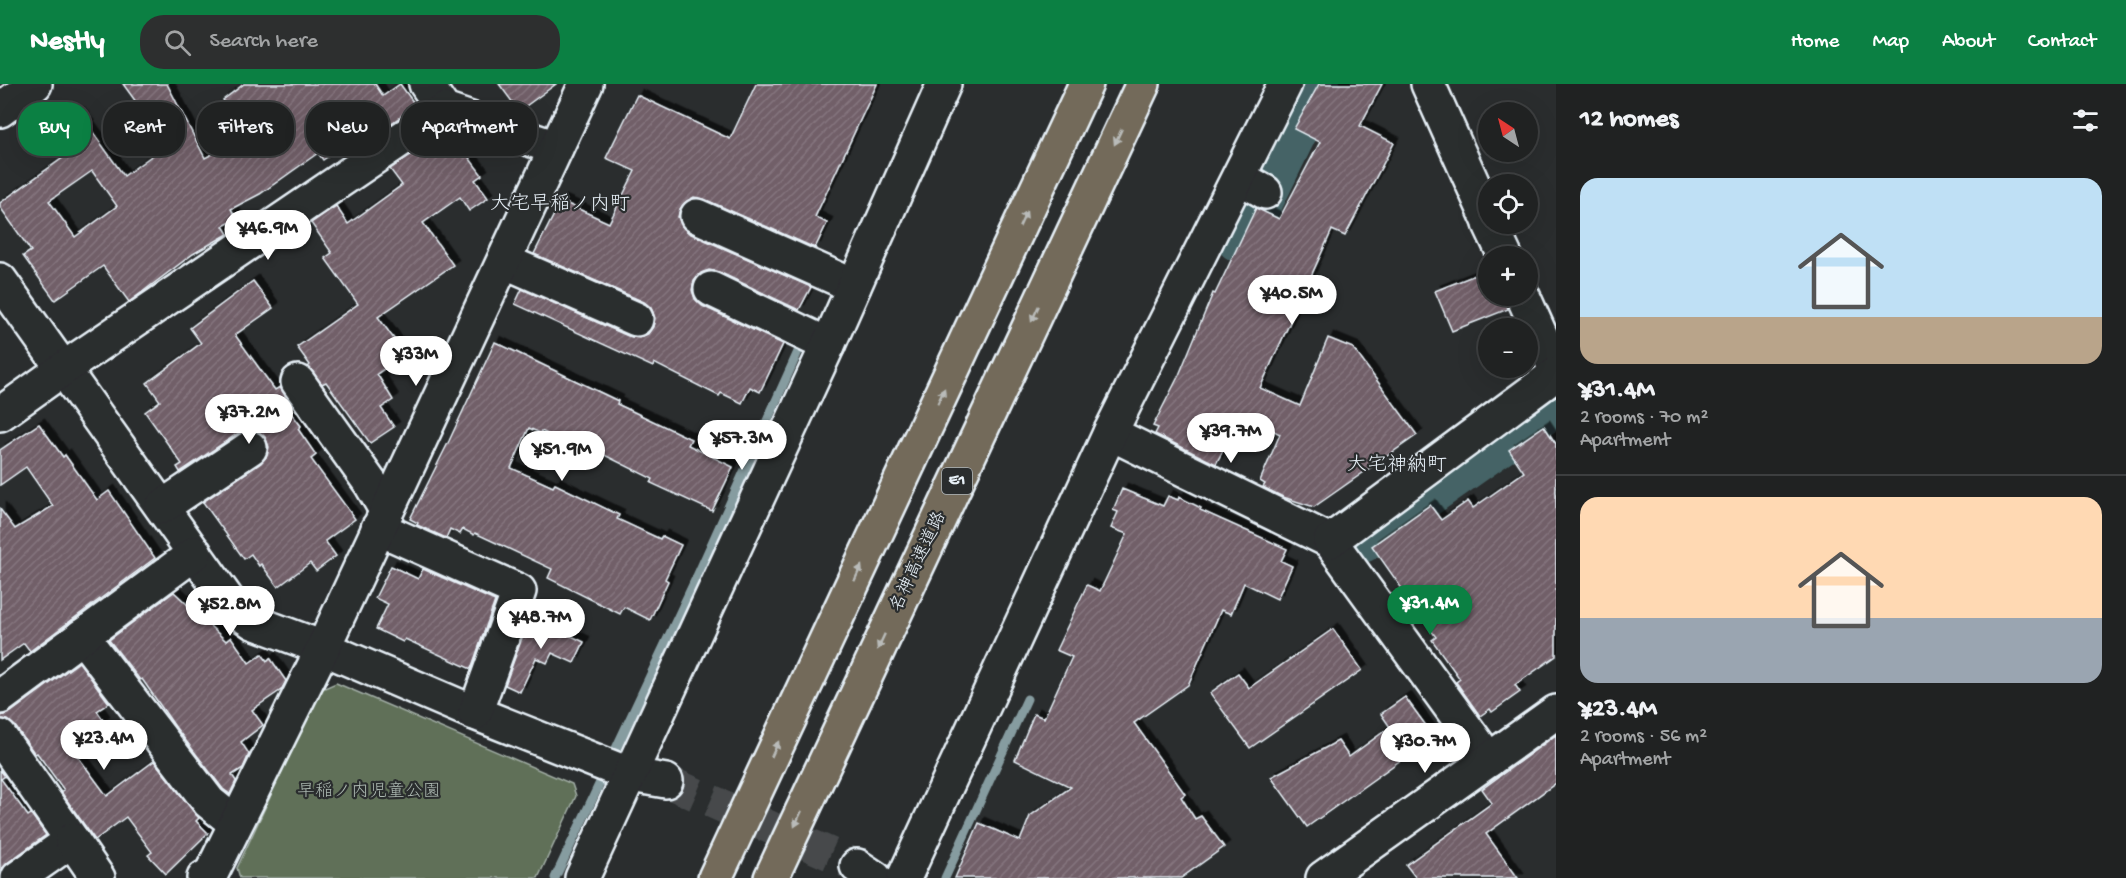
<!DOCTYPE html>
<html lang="en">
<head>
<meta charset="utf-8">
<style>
  :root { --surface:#202222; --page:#2d2f2f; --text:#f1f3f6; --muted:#a2a4a5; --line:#3d3f40; --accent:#0b8043 }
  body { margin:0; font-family:"Gochi Hand","Klee One",sans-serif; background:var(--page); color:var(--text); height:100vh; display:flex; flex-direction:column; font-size:22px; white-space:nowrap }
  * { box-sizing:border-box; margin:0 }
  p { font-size:20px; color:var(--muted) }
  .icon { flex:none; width:33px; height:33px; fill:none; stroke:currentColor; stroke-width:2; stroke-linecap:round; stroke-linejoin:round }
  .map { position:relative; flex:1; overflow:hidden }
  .side { display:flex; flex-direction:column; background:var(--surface); width:570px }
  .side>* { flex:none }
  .top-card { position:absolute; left:18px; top:18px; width:570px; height:54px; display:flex; gap:12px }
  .needle { width:39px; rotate:324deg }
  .fabs { position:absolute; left:1478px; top:18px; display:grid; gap:12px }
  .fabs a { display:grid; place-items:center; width:60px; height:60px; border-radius:50%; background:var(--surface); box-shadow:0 6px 24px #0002,0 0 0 2px var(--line); font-size:30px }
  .price { position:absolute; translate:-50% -51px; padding:0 14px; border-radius:21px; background:#fff; color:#222; font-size:20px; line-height:39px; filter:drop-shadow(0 2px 3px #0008) }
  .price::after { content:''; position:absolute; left:50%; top:36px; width:18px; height:14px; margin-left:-9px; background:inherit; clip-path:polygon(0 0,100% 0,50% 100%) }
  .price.on { background:var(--accent); color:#fff }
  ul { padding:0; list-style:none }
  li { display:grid; align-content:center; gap:12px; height:318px; padding:0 24px }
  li+li { border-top:2px solid var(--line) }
  li span { display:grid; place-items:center; height:186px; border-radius:18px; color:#555 }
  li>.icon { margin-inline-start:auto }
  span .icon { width:108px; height:108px; fill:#fffc; stroke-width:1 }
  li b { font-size:26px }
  h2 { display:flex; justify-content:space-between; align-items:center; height:72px; padding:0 24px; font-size:26px }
  .pill { padding:0 21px; border-radius:24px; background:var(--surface); box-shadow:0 6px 24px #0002,0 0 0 2px var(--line); font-size:21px; line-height:54px }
  .pill.on { background:var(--accent); color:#fff }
  header { display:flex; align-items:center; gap:36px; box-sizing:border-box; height:84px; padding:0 30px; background:var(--accent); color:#fff }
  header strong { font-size:28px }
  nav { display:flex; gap:33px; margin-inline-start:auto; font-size:21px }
  .search { width:420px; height:54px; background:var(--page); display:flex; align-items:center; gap:15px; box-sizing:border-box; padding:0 21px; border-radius:24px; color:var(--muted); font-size:22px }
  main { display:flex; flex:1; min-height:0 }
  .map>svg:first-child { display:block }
</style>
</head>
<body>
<header>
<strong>Nestly</strong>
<div class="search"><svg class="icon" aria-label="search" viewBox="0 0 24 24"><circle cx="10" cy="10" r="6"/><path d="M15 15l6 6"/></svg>Search here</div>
<nav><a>Home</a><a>Map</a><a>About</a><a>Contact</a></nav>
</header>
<main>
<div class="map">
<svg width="1556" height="794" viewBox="0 0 1556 794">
  <defs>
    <pattern id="building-hatch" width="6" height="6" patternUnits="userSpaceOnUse" patternTransform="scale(1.5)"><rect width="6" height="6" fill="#715f68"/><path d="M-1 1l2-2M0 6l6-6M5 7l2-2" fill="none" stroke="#85767e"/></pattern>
    <filter id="shadow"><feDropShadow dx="5.5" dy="-5.5" stdDeviation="0" flood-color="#0009"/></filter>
  </defs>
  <rect width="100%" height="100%" fill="#2a2d2e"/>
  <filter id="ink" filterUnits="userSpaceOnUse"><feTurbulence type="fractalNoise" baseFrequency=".0167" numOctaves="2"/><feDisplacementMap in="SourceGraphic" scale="12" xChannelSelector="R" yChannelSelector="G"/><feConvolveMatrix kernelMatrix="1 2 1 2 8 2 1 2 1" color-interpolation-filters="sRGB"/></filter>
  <g filter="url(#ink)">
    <!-- green -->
    <polygon fill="#607058" stroke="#a4b0a8" stroke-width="1.5" points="336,599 572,700 576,712 538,794 240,794 237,784 320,606"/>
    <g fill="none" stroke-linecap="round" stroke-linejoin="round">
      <!-- stream -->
      <g stroke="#869ca0" stroke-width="9">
        <polyline points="555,794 698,490 801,261"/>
        <polyline points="945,794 1027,615"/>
      </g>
      <!-- river -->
      <g stroke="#456466" stroke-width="52">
        <polyline points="1240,152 1314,0"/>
        <polyline points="1361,453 1556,315"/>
      </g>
    </g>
    <!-- building -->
    <g fill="url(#building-hatch)" stroke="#e8f1f8" stroke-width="1.5" fill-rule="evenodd" filter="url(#shadow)">
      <path d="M123,0H167L205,74L248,52L223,16L244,0H375L383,12L400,0L416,22L368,55L363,48L323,76L318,69L260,110L231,125L237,135L223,142L228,150L193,170L129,218L103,182L55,216L23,172L31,167L0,123V119L64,73L48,51L79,29L124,92L161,65L139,22ZM92,87L117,122L75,153L49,117Z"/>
      <polygon points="499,0 556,0 519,27"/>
      <polygon points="756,0 877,0 815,133 827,139 815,164 704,115 694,113 687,117 680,125 678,133 682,142 689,149 811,203 799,226 719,188 709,186 701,189 694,197 692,206 695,215 702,222 783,260 760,308 750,303 742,319 721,309 719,312 654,279 653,283 515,220 522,205 628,252 639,254 648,250 653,243 655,234 651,224 644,218 534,170 561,117 609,139 635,87 606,74 637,11 730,55"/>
      <polygon points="1319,0 1382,0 1360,42 1394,59 1345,152 1332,146 1260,304 1300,322 1328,254 1353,264 1417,351 1314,423 1283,413 1263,403 1265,400 1260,397 1280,350 1241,330 1216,380 1155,350 1158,344 1153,342 1179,291 1213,209 1215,210 1256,124 1279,135 1320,58 1294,45"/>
      <polygon points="446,47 464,73 467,71 482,91 475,96 488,114 469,127 460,113 423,139 453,181 378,233 405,270 377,290 393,316 381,324 394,343 370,359 326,298 322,300 308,283 310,281 297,263 358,220 325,174 332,169 311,139 336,122 348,140 402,101 390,85"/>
      <polygon points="1488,186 1488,212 1504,212 1508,225 1452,247 1435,207"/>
      <polygon points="253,197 273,224 235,251 275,306 280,303 292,322 288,325 301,342 298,345 316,371 311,375 355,435 325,457 336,472 316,487 310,479 278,503 261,480 259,482 251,470 244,475 203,418 261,379 267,372 269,363 265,353 258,347 248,345 240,348 180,388 177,383 182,380 145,328 160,317 147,299 201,259 190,244"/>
      <polygon points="495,258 618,317 617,320 691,355 688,361 733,383 712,427 651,399 653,395 566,352 563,357 541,347 540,349 529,344 511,384 553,403 555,400 619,431 617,435 660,455 662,452 681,461 665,495 668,497 650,536 624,523 620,530 548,494 552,485 475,449 474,451 463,445 460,450 450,445 446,454 417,441 418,439 410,435 449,357"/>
      <polygon points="39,340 63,373 65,371 97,416 109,407 155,474 30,567 24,559 0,576 0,425 15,445 53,422 26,383 0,401 0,366"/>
      <polygon points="1544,342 1556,360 1556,572 1515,601 1520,608 1492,628 1490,625 1480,632 1456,598 1460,595 1432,556 1436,553 1372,462 1430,421 1441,436 1468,417 1473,424 1524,388 1509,366"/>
      <polygon points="1122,405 1163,422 1168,412 1178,416 1179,413 1201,424 1200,426 1287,465 1281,477 1292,482 1277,515 1244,499 1231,530 1221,526 1188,601 1134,639 1185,710 1181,713 1195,735 1201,732 1224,763 1181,794 955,794 979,739 1020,757 1030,732 1071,703 1015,676 1034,630 1044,634 1072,573 1056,566 1087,501 1100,507 1127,450 1111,444 1118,428 1113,426"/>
      <polygon points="391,482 418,495 423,485 495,517 471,585 405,555 403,558 376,545 388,520 375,514"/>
      <polygon points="174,508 226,557 231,553 249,579 262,570 267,577 270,574 286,597 281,606 252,626 263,641 241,658 249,670 243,684 232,691 236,697 230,710 223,705 176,644 142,595 140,596 109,556"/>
      <polygon points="530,532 584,558 574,579 552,569 547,579 536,574 520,608 505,601"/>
      <polygon points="1333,545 1362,586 1250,664 1210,609 1238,589 1249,604"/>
      <polygon points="79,578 109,619 97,627 104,637 70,662 107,712 154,677 199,734 196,737 208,749 166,790 148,771 152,768 126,733 95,756 61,708 64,706 37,669 35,670 15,642 8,636 0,635 1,632 11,628"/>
      <polygon points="1405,613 1438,658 1412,677 1408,671 1307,743 1271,693 1338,657 1349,673 1390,643 1381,630"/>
      <polygon points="1556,651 1556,699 1486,750 1518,794 1416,794 1406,781 1492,719 1482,705"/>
      <polygon points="0,686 5,692 1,695 28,732 31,730 46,751 7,779 1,786 0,791"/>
    </g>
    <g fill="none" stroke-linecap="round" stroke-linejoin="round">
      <!-- minor-tunnel -->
      <polyline stroke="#464a4c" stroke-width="33" stroke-dasharray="33 16" stroke-linecap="butt" points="666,697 857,782"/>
      <defs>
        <g id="minor">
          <polyline points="426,0 444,26 556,64"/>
          <polyline points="1428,0 1488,134"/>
          <polyline points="0,26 35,0"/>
          <polyline points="1239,93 1265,108"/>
          <polyline points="697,132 854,202"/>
          <polyline points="1490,140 1505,172"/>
          <polyline points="504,177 636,235"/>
          <polyline points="0,196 234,525 253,538 323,564 475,629 631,691 666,697"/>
          <polyline points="711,205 828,261"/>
          <polyline points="1523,212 1556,286"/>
          <polyline points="298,298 371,400 386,426"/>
          <polyline points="0,330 63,285 444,26"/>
          <polyline points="1110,349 1330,457 1489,676"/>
          <polyline points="162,423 250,364"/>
          <polyline points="378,444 519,507 475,629"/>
          <polyline points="1330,457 1556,290"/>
          <polyline points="82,552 209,718 235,739"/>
          <polyline points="0,613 195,469"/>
          <polyline points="0,653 72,756 18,794"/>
          <polyline points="72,756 98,794"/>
          <polyline points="857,782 875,794"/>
          <polyline points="204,794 211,790 323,564 586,0"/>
          <polyline points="582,794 828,261 944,0"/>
          <polyline points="904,794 1110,349 1285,0"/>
          <polyline points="1323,794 1556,628"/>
        </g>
        <g id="highway">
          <polyline points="715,794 1086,0"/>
          <polyline points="771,794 1143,0"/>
        </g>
      </defs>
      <!-- minor casing -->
      <use href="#minor" stroke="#e8f1f8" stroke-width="38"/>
      <!-- highway casing -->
      <use href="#highway" stroke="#e8f1f8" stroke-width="38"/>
      <!-- minor -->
      <use href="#minor" stroke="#2a2d2e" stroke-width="33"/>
      <!-- highway -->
      <use href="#highway" stroke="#736b5a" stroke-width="33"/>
    </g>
    <!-- one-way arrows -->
    <defs><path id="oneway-solid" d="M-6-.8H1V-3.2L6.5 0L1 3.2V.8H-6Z" transform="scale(1.5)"/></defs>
    <g fill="#b9bbb9">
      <use href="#oneway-solid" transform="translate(1118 53) rotate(115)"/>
      <use href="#oneway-solid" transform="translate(1023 135) rotate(-65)"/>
      <use href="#oneway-solid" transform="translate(1035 230) rotate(115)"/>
      <use href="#oneway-solid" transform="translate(941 312) rotate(-65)"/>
      <use href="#oneway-solid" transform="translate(858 489) rotate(-65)"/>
      <use href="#oneway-solid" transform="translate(881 558) rotate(115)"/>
      <use href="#oneway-solid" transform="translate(775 665) rotate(-65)"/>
      <use href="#oneway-solid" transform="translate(798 735) rotate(115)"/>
    </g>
  </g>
  <g text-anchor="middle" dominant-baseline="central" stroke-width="4.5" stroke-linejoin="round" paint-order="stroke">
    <!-- shield labels -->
    <rect fill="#2a2d2e" stroke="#afb6bb" stroke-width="1.5" x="942" y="384" width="30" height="26" rx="4.5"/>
    <g font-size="16" font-weight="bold" fill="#e8f1f8">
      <text x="957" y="397">E1</text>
    </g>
    <!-- street labels -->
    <g font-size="18" fill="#e8f1f8" stroke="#2a2d2e">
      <text transform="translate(919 478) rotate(-65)">名神高速道路</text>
    </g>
    <!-- park labels -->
    <g font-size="18" fill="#abb7b0" stroke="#2a2d2e">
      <text x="369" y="708">早稲ノ内児童公園</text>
    </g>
    <!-- neighbourhood labels -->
    <g font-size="20" fill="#e8f1f8" stroke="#2a2d2e">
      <text x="560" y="121">大宅早稲ノ内町</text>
      <text x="1397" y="382">大宅神納町</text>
    </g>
  </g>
</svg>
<div class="fabs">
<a><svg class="needle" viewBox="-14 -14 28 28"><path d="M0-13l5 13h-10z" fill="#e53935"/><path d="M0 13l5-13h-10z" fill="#a2a4a5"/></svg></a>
<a><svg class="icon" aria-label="locate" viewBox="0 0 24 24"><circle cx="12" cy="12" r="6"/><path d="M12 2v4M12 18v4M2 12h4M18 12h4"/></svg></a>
<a>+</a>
<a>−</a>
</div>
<b class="price" style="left:268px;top:177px">¥46.9M</b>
<b class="price" style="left:1292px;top:242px">¥40.5M</b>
<b class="price" style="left:416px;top:303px">¥33M</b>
<b class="price" style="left:249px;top:361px">¥37.2M</b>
<b class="price" style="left:1231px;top:380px">¥39.7M</b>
<b class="price" style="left:742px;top:387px">¥57.3M</b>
<b class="price" style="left:562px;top:398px">¥51.9M</b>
<b class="price on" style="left:1430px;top:552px">¥31.4M</b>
<b class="price" style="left:230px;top:553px">¥52.8M</b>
<b class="price" style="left:541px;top:566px">¥48.7M</b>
<b class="price" style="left:104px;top:687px">¥23.4M</b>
<b class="price" style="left:1425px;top:690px">¥30.7M</b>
<div class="top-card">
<a class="pill on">Buy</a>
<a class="pill">Rent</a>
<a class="pill">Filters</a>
<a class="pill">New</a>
<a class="pill">Apartment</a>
</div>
</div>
<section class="side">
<h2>12 homes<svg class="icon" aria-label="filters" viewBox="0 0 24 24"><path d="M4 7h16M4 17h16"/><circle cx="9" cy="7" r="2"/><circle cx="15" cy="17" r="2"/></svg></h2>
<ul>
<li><span style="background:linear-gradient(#bfe0f5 75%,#b9a48a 0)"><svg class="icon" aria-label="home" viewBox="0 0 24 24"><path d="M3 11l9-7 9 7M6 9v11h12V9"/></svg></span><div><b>¥31.4M</b><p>2 rooms · 70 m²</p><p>Apartment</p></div></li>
<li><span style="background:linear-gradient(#ffd9b3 65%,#9aa5b1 0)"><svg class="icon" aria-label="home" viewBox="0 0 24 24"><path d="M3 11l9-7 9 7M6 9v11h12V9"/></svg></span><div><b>¥23.4M</b><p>2 rooms · 56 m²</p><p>Apartment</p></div></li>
</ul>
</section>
</main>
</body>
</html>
